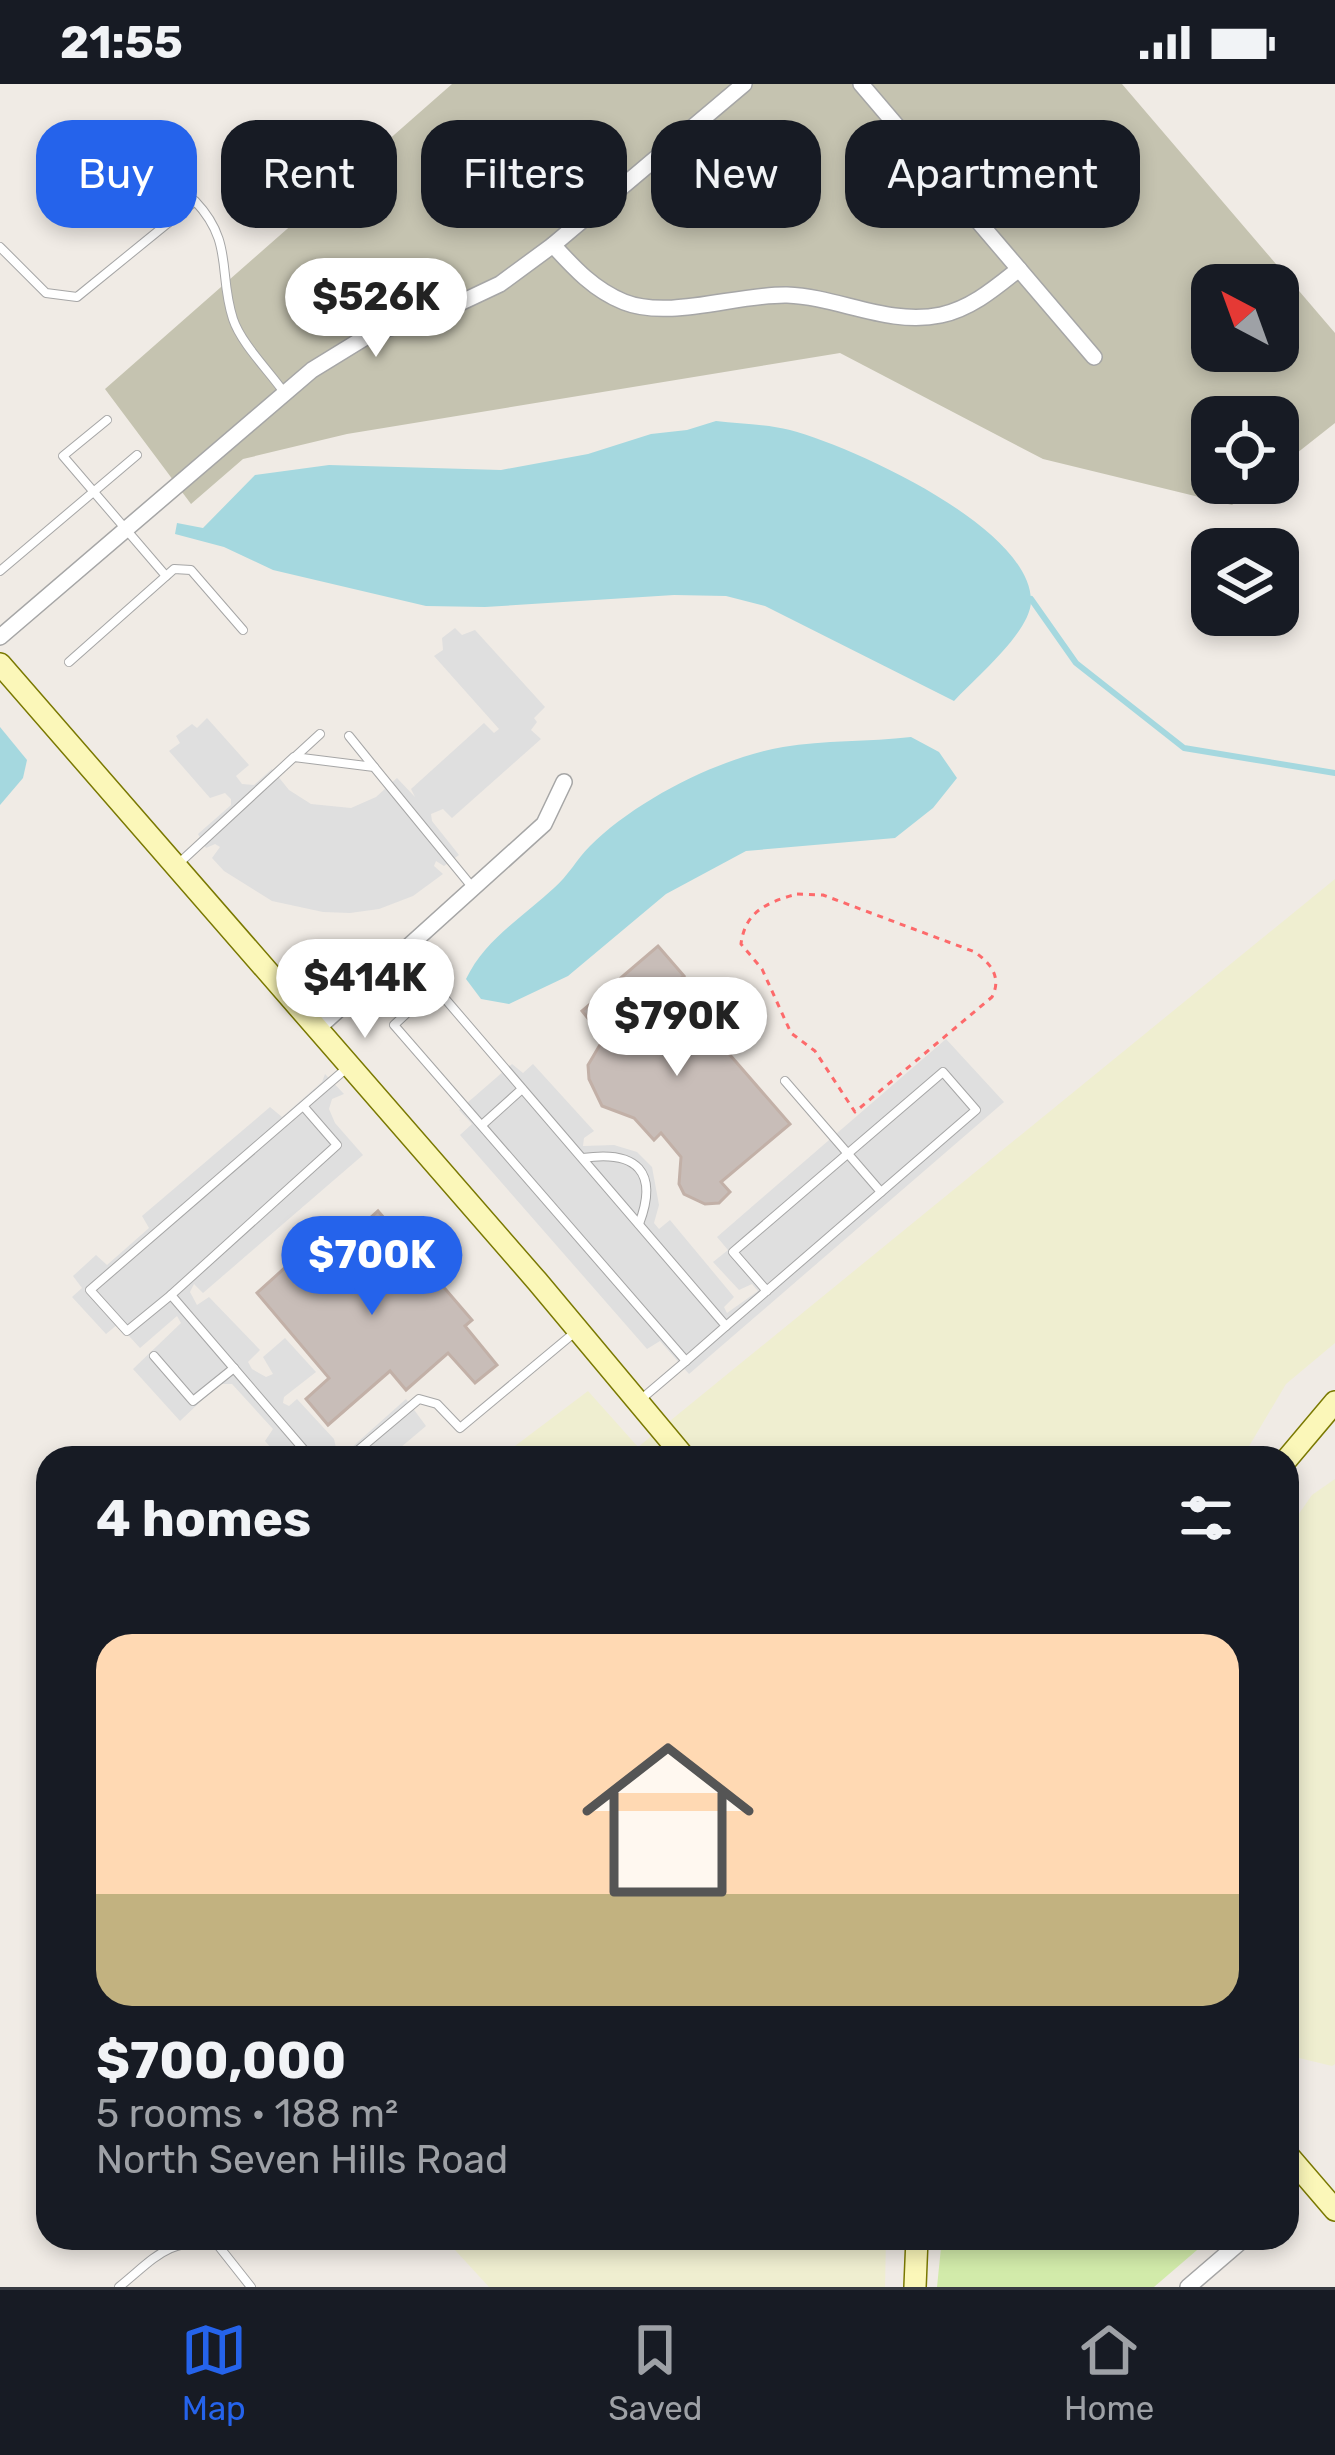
<!DOCTYPE html>
<html lang="en">
<head>
<meta charset="utf-8">
<style>
  :root { --surface:#171b24; --page:#20242c; --text:#f1f3f6; --muted:#9ea1a6; --line:#363941; --accent:#2563eb }
  body { margin:0; font-family:Rubik,sans-serif; background:var(--page); color:var(--text); height:100vh; display:flex; flex-direction:column; font-size:45px; white-space:nowrap }
  * { box-sizing:border-box; margin:0 }
  p { font-size:39px; color:var(--muted) }
  .icon { flex:none; width:66px; height:66px; fill:none; stroke:currentColor; stroke-width:2; stroke-linecap:round; stroke-linejoin:round }
  .map { position:relative; flex:1; overflow:hidden }
  .details { position:absolute; left:36px; top:1362px; width:1263px; height:804px; display:flex; flex-direction:column; background:var(--surface); border-radius:36px; box-shadow:0 6px 18px #0003 }
  .details>* { flex:none }
  .top-card { position:absolute; left:36px; top:36px; width:1263px; height:108px; display:flex; gap:24px }
  .needle { width:78px; rotate:319deg }
  .buttons { position:absolute; left:1191px; top:180px; display:grid; gap:24px }
  .buttons a { display:grid; place-items:center; width:108px; height:108px; border-radius:24px; background:var(--surface); box-shadow:0 6px 18px #0003; font-size:60px }
  .price { position:absolute; translate:-50% -102px; padding:0 27px; border-radius:42px; background:#fff; color:#222; font-size:39px; line-height:78px; filter:drop-shadow(0 3px 6px #0008) }
  .price::after { content:''; position:absolute; left:50%; top:72px; width:36px; height:27px; margin-left:-18px; background:inherit; clip-path:polygon(0 0,100% 0,50% 100%) }
  .price.active { background:var(--accent); color:#fff }
  ul { padding:0; list-style:none }
  li { display:grid; align-content:center; gap:24px; height:636px; padding:0 60px }
  li+li { border-top:3px solid var(--line) }
  li span { display:grid; place-items:center; height:372px; border-radius:36px; color:#555 }
  li>.icon { margin-inline-start:auto }
  span .icon { width:216px; height:216px; fill:#fffc; stroke-width:1 }
  li b { font-size:51px }
  h2 { display:flex; justify-content:space-between; align-items:center; height:144px; padding:0 60px; font-size:51px }
  .tag { padding:0 42px; border-radius:36px; background:var(--surface); box-shadow:0 6px 18px #0003; font-size:42px; line-height:108px }
  .tag.active { background:var(--accent); color:#fff }
  .status { display:flex; justify-content:space-between; align-items:center; height:84px; padding:0 60px; background:var(--surface); direction:ltr }
  .status svg { height:33px; fill:currentColor }
  .tab-bar { display:flex; justify-content:space-around; align-items:center; height:168px; border-top:3px solid var(--line); background:var(--surface); font-size:33px; color:var(--muted) }
  .tab-bar a { display:grid; justify-items:center; gap:6px }
  .tab-bar .active { color:var(--accent) }
  .map>svg:first-child { display:block }
</style>
</head>
<body>
<div class="status"><b>21:55</b><svg viewBox="0 0 49 12"><path d="M0 12V9h3v3zM5 12V6h3v6zM10 12V3h3v9zM15 12V0h3v12zM26 1h20v11H26zM47 4h2v5h-2z"/></svg></div>
<div class="map">
<svg width="1335" height="2203" viewBox="0 0 1335 2203">
  <rect width="100%" height="100%" fill="#f0ebe5"/>
  <!-- construction -->
  <path fill="#c5c3b0" fill-rule="evenodd" d="M452,0H1122L1335,249V339L1278,384V333H1212V399H1259L1232,421L1043,375L840,269L347,350L243,375L191,420L105,305ZM1212,201H1278V267H1212Z"/>
  <!-- farmland -->
  <g fill="#efeed0">
    <polygon points="1335,795 1335,1259 1286,1300 1242,1374 499,1374 588,1307 638,1363"/>
    <polygon points="1335,1395 1335,1980 1332,1982 1287,1971 1287,1447 1312,1411"/>
    <polygon points="444,2154 886,2154 885,2203 489,2203"/>
  </g>
  <!-- grass -->
  <polygon fill="#d2ebaa" points="942,2154 1211,2154 1154,2203 937,2203"/>
  <!-- parking -->
  <g fill="#dfdfdf">
    <polygon points="455,544 462,551 475,546 545,623 534,634 537,638 531,646 541,655 452,734 443,725 431,730 432,737 459,771 444,782 436,777 434,782 443,790 413,812 379,825 350,829 323,828 272,817 224,787 212,774 220,763 215,760 206,764 198,750 231,721 231,715 225,709 210,714 169,667 180,659 176,652 192,640 197,644 207,634 249,681 236,692 242,700 254,701 272,685 289,706 311,720 351,724 376,713 397,694 415,713 411,705 484,639 494,649 499,645 434,572 443,566 442,554"/>
    <polygon points="946,955 1004,1018 689,1290 660,1257 647,1265 460,1051 472,1040 459,1026 512,980 523,989 533,980 594,1047 584,1054 583,1062 614,1061 637,1068 652,1083 659,1121 654,1139 659,1145 670,1136 734,1213 724,1223 727,1229 758,1207 752,1200 739,1206 713,1178 728,1166 717,1153"/>
    <polygon points="325,990 344,1010 332,1015 329,1025 335,1039 363,1071 203,1209 194,1200 190,1208 197,1221 209,1213 260,1266 248,1278 252,1285 266,1293 273,1290 263,1273 285,1254 316,1288 284,1313 283,1319 289,1322 297,1315 334,1355 336,1364 330,1374 280,1374 265,1357 273,1345 232,1300 219,1300 180,1337 133,1285 181,1239 177,1232 140,1264 118,1240 106,1250 72,1213 82,1204 73,1192 96,1171 107,1181 149,1144 142,1132 270,1023 282,1033 322,998"/>
    <polygon points="406,1315 426,1342 388,1374 340,1374"/>
  </g>
  <!-- water -->
  <g fill="#a5d8df">
    <path d="M716,337C740,340 766,340 790,346C851,362 1029,442 1031,516C1032,547 975,594 954,617L765,522L726,512L674,511L485,523L426,522L273,486L224,463L175,450L177,439L203,444L255,391L329,381L501,386L588,370L651,350L687,346Z"/>
    <polygon points="0,643 27,676 23,694 0,721"/>
    <path d="M911,653L939,668L957,694L933,724L895,754L746,767L666,810L568,892L509,920L481,915L466,895C485,855 523,833 554,804C568,792 577,775 590,762C636,716 719,674 783,663C824,656 869,658 911,653Z"/>
  </g>
  <g fill="none" stroke-linecap="round" stroke-linejoin="round">
    <!-- stream -->
    <polyline stroke="#a5d8df" stroke-width="6" points="1031,515 1076,579 1184,664 1335,689"/>
  </g>
  <!-- building -->
  <g fill="#c8bdb8" stroke="#c2b0a7" stroke-width="3">
    <polygon points="658,862 684,892 670,902 790,1040 721,1098 730,1108 719,1119 705,1120 684,1110 679,1100 681,1073 661,1049 654,1056 634,1034 602,1022 589,995 588,981 604,954 582,927"/>
    <polygon points="378,1127 472,1236 465,1242 497,1281 475,1299 448,1269 406,1306 390,1287 328,1341 306,1315 329,1294 257,1209 289,1180 302,1195"/>
  </g>
  <g fill="none" stroke-linecap="round" stroke-linejoin="round">
    <defs>
      <g id="lane">
        <path d="M0,163L46,209L77,213L195,117C234,158 218,189 233,235C241,259 268,286 283,307"/>
        <polyline points="107,336 63,372 166,492"/>
        <polyline points="0,487 137,371"/>
        <polyline points="69,578 174,485 191,486 243,546"/>
        <polyline points="349,652 374,683"/>
        <polyline points="296,672 320,650"/>
        <polyline points="177,781 294,673 374,683 473,804"/>
        <polyline points="404,868 435,903"/>
        <polygon points="435,903 726,1242 686,1277 394,941"/>
        <polyline points="785,997 881,1108"/>
        <polyline points="482,1041 522,1005"/>
        <path d="M583,1074C637,1066 659,1088 639,1140"/>
        <polyline points="171,1211 337,1061 304,1023"/>
        <polyline points="726,1242 976,1026 943,988 733,1168 767,1207"/>
        <polyline points="154,1272 193,1317 234,1284"/>
        <polyline points="639,1317 686,1277"/>
        <polyline points="311,1374 171,1211 127,1247 90,1206 348,983"/>
        <polyline points="349,1374 419,1315 437,1320 460,1344 574,1249"/>
        <path d="M119,2203C155,2174 168,2153 217,2160L251,2203"/>
      </g>
      <g id="street">
        <polyline points="861,0 1094,273"/>
        <path d="M553,161C574,184 594,206 624,218C669,236 737,210 787,211C839,213 888,242 941,231C972,224 995,204 1019,185"/>
        <polyline points="0,553 312,286 369,251 447,225 500,200 553,161 744,0"/>
        <polyline points="317,945 544,740 564,698"/>
        <polyline points="1188,2203 1245,2154"/>
      </g>
      <g id="secondary">
        <polyline points="0,580 537,1197 685,1374"/>
        <polyline points="1287,1375 1335,1318"/>
        <polyline points="1287,2070 1335,2126"/>
        <polyline points="915,2203 917,2154"/>
      </g>
    </defs>
    <!-- lane casing -->
    <use href="#lane" stroke="#a6a6a6" stroke-width="10"/>
    <!-- street casing -->
    <use href="#street" stroke="#a6a6a6" stroke-width="18"/>
    <!-- secondary casing -->
    <use href="#secondary" stroke="#7a7902" stroke-width="24"/>
    <!-- path -->
    <path stroke="#fd6a6b" stroke-width="3" stroke-dasharray="6 6" stroke-linecap="butt" d="M797,810L823,811L975,868C991,880 1002,893 992,913L855,1028L815,967L791,949L762,885L741,860C745,827 768,818 797,810Z"/>
    <!-- lane -->
    <use href="#lane" stroke="#fff" stroke-width="8"/>
    <!-- street -->
    <use href="#street" stroke="#fff" stroke-width="15"/>
    <!-- secondary -->
    <use href="#secondary" stroke="#fbf7b9" stroke-width="21"/>
  </g>
</svg>
<div class="buttons">
<a><svg class="needle" viewBox="-14 -14 28 28"><path d="M0-13l5 13h-10z" fill="#e53935"/><path d="M0 13l5-13h-10z" fill="#9ea1a6"/></svg></a>
<a><svg class="icon" aria-label="locate" viewBox="0 0 24 24"><circle cx="12" cy="12" r="6"/><path d="M12 2v4M12 18v4M2 12h4M18 12h4"/></svg></a>
<a><svg class="icon" aria-label="layers" viewBox="0 0 24 24"><path d="M12 4l9 5-9 5-9-5zM3 14l9 5 9-5"/></svg></a>
</div>
<b class="price" style="left:376px;top:276px">$526K</b>
<b class="price" style="left:365px;top:957px">$414K</b>
<b class="price" style="left:677px;top:995px">$790K</b>
<b class="price active" style="left:372px;top:1234px">$700K</b>
<div class="top-card">
<a class="tag active">Buy</a>
<a class="tag">Rent</a>
<a class="tag">Filters</a>
<a class="tag">New</a>
<a class="tag">Apartment</a>
</div>
<section class="details">
<h2>4 homes<svg class="icon" aria-label="filters" viewBox="0 0 24 24"><path d="M4 7h16M4 17h16"/><circle cx="9" cy="7" r="2"/><circle cx="15" cy="17" r="2"/></svg></h2>
<ul>
<li><span style="background:linear-gradient(#ffd9b3 70%,#c2b280 0)"><svg class="icon" aria-label="home" viewBox="0 0 24 24"><path d="M3 11l9-7 9 7M6 9v11h12V9"/></svg></span><div><b>$700,000</b><p>5 rooms · 188 m²</p><p>North Seven Hills Road</p></div></li>
</ul>
</section>
</div>
<nav class="tab-bar">
<a class="active"><svg class="icon" aria-label="map" viewBox="0 0 24 24"><path d="M3 6l6-2 6 2 6-2v14l-6 2-6-2-6 2zM9 4v14M15 6v14"/></svg>Map</a>
<a><svg class="icon" aria-label="saved" viewBox="0 0 24 24"><path d="M7 4h10v16l-5-4-5 4z"/></svg>Saved</a>
<a><svg class="icon" aria-label="home" viewBox="0 0 24 24"><path d="M3 11l9-7 9 7M6 9v11h12V9"/></svg>Home</a>
</nav>
</body>
</html>
